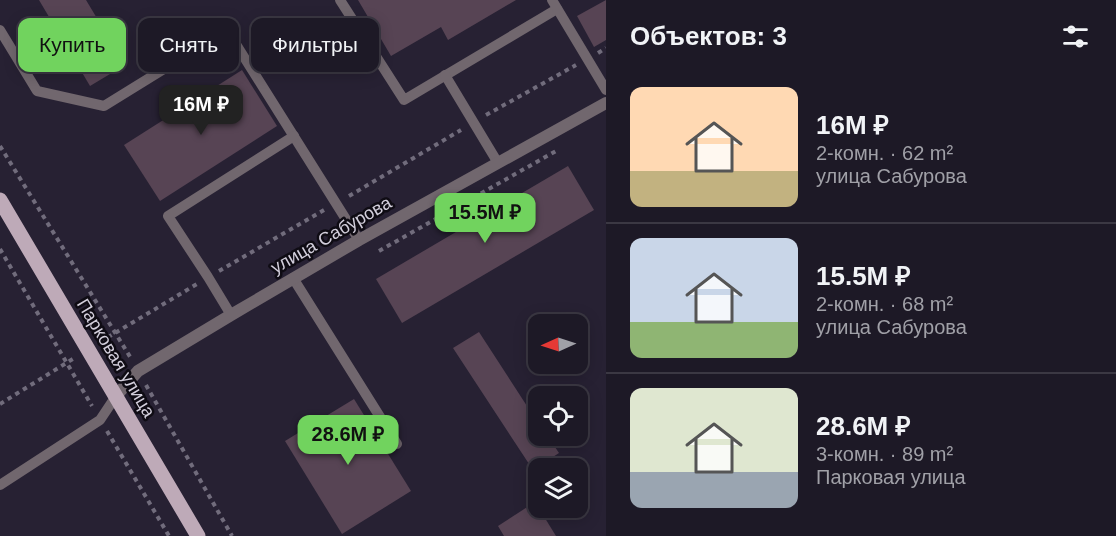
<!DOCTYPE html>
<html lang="ru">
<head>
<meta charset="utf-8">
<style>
  :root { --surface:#1d1926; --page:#2a2632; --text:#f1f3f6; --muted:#a0a0a7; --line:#3b3843; --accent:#71d35e }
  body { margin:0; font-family:Helvetica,sans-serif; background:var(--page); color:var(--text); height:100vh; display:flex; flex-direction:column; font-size:22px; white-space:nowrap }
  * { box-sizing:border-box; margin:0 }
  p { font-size:20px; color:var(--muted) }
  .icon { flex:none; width:33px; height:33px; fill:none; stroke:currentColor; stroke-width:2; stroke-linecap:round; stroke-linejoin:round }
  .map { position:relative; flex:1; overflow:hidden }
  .drawer { display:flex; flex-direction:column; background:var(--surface); width:510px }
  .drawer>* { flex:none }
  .top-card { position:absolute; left:18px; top:18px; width:498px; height:54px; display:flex; gap:12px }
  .needle { width:39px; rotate:267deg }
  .tools { position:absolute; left:528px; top:314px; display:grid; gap:12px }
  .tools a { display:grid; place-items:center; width:60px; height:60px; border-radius:12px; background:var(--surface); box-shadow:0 3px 15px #0003,0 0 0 2px var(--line); font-size:30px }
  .price { position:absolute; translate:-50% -51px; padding:0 14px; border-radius:12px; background:var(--accent); color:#111; font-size:20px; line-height:39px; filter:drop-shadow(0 2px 3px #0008) }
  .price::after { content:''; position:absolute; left:50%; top:36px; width:18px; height:14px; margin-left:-9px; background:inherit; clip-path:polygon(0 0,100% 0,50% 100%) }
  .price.on { background:#222; color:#fff }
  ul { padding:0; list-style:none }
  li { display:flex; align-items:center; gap:18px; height:150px; padding:0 24px }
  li+li { border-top:2px solid var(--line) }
  li span { display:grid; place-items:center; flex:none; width:168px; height:120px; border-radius:12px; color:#555 }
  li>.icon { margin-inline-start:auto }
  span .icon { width:72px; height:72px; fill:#fffc; stroke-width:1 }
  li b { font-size:26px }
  h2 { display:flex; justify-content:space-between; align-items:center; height:72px; padding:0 24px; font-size:26px }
  .tag { padding:0 21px; border-radius:12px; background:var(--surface); box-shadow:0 3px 15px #0003,0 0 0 2px var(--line); font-size:21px; line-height:54px }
  .tag.on { background:var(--accent); color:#111 }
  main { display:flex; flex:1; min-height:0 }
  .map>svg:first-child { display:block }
</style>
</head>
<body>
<main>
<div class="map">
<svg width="606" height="536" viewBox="0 0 606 536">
  <rect width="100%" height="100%" fill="#272133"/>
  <!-- building -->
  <g fill="#574454">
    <polygon points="39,0 86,0 125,65 90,86"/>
    <polygon points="358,0 516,0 448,40 441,27 391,56"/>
    <polygon points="606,0 606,40 594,47 577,16"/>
    <polygon points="242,70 277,126 160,201 124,145"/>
    <polygon points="568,166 594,210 402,323 376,279"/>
    <polygon points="479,332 538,423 538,435 547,435 559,453 533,470 453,348"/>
    <polygon points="354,399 411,491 342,534 285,441"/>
    <polygon points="535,502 556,536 504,536 498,526"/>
  </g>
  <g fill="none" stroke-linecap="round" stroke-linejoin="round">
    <!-- path -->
    <g stroke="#716c7c" stroke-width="4" stroke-dasharray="4.5 4.5" stroke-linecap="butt">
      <polyline points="598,53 606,48"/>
      <polyline points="486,115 576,65"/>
      <polyline points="0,146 132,360"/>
      <polyline points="349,196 461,130"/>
      <polyline points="0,249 92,406"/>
      <polyline points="379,251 556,151"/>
      <polyline points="219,271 324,210"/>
      <polyline points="100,342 197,284"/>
      <polyline points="146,385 232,536"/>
      <polyline points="0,404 76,357"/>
      <polyline points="107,431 169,536"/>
    </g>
    <!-- service -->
    <g stroke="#71676e" stroke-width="10">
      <polyline points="340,0 404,100 557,9"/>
      <polyline points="552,0 606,90"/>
      <polyline points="0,30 37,91 104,106 227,30 359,240"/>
      <polyline points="445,75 498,163"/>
      <polyline points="293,278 397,444"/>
      <polyline points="231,315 208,277 168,216 294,136"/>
      <polyline points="0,485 100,420 116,396"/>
    </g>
    <!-- minor -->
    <polyline stroke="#71676e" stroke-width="12" points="116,396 138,371 231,315 359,240 606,103"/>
    <!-- primary -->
    <polyline stroke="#beaab8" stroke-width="15" points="0,200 198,536"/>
  </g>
  <g text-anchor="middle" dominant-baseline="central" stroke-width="5" stroke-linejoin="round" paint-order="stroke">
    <!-- street labels -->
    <g font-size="18" fill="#d3cfdc" stroke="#0f0c14">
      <text transform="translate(331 235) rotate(-30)">улица Сабурова</text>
      <text transform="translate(116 358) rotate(59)">Парковая улица</text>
    </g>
  </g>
</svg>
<div class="tools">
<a><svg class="needle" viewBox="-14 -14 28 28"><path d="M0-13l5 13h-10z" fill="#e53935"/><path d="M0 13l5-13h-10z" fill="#a0a0a7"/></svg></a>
<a><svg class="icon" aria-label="locate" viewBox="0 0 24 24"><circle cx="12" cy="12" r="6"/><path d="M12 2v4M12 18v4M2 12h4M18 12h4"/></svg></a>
<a><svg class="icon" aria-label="layers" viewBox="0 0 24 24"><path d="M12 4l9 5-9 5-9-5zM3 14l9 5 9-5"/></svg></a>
</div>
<b class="price on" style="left:201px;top:136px">16M ₽</b>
<b class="price" style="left:485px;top:244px">15.5M ₽</b>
<b class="price" style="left:348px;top:466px">28.6M ₽</b>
<div class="top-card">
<a class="tag on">Купить</a>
<a class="tag">Снять</a>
<a class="tag">Фильтры</a>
</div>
</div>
<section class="drawer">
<h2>Объектов: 3<svg class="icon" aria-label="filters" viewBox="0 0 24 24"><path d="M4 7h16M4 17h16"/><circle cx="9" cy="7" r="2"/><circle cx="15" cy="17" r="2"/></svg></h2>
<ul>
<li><span style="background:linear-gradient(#ffd9b3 70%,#c2b280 0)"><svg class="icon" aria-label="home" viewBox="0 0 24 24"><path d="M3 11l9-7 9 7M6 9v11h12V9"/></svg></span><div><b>16M ₽</b><p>2-комн. · 62 m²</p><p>улица Сабурова</p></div></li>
<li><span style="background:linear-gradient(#c9d6e8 70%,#8fb573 0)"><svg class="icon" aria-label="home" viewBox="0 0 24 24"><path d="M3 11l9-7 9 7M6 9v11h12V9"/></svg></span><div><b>15.5M ₽</b><p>2-комн. · 68 m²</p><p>улица Сабурова</p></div></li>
<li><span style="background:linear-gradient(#dfe7d0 70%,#9aa5b1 0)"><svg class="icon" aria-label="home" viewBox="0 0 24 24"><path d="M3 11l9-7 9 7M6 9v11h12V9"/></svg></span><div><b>28.6M ₽</b><p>3-комн. · 89 m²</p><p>Парковая улица</p></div></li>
</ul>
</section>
</main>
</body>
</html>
